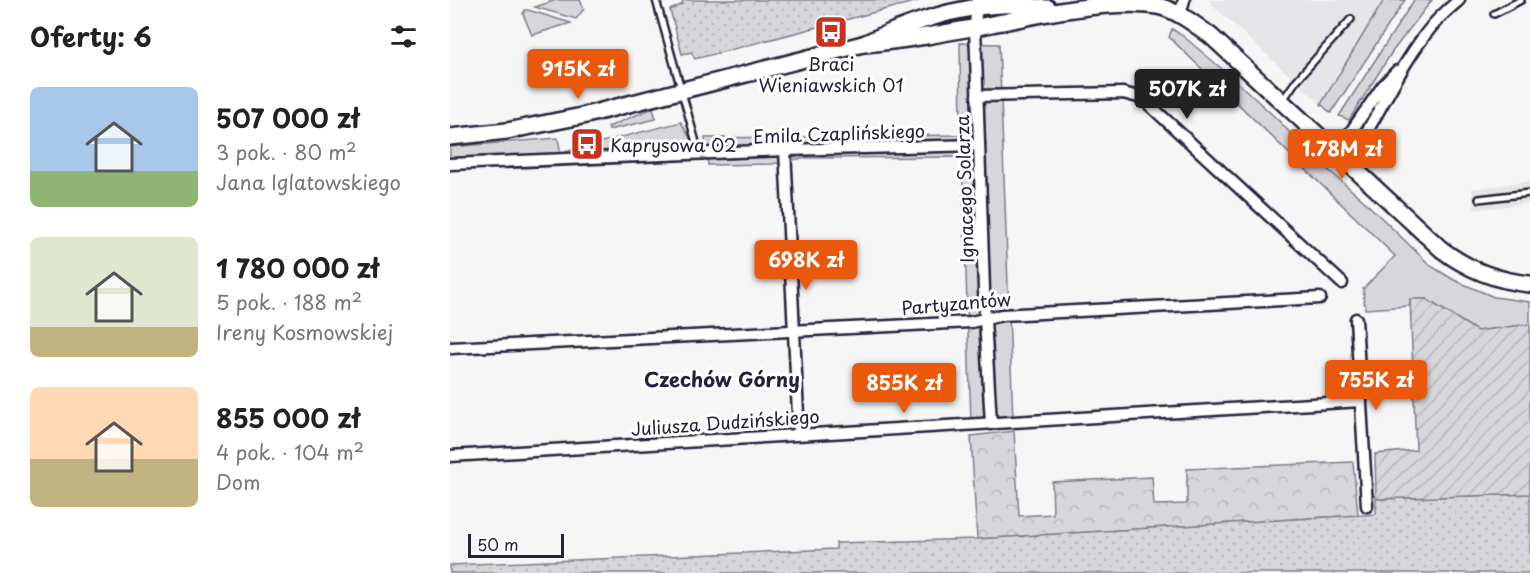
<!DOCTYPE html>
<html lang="pl">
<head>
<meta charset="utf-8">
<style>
  :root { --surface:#fff; --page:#f6f6f6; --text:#222; --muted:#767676; --accent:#ea580c }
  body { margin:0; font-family:"Playpen Sans",sans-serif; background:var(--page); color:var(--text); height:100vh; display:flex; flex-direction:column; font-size:22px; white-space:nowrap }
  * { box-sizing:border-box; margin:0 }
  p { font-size:20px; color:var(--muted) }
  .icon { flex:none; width:33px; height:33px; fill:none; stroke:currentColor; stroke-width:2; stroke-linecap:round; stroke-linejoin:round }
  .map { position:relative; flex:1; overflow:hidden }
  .panel { display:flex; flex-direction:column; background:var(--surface); width:450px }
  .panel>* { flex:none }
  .scale { position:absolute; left:18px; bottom:15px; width:96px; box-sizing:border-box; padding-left:6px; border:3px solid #22223b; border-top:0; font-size:16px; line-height:21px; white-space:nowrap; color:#22223b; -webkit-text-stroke:4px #fff; paint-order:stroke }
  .price { position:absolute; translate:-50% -51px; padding:0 14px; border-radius:6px; background:var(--accent); color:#fff; font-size:20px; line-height:39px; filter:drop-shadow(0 2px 3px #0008) }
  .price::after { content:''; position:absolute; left:50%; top:36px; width:18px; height:14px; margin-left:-9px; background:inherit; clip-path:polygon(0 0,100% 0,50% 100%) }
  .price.active { background:#222; color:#fff }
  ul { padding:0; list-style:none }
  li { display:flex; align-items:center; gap:18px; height:150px; padding:0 30px }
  li span { display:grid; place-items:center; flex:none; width:168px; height:120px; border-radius:9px; color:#555 }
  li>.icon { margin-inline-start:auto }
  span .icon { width:72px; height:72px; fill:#fffc; stroke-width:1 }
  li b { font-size:26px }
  h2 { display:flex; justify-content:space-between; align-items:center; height:72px; padding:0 30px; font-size:26px }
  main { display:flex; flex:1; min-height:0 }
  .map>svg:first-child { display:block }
</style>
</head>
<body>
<main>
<section class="panel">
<h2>Oferty: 6<svg class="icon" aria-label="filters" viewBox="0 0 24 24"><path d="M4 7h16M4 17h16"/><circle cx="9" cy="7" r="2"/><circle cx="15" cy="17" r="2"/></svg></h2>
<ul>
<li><span style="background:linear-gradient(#a9c7e8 70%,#8fb573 0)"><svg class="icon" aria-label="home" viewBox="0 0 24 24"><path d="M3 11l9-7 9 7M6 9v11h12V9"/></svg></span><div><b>507 000 zł</b><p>3 pok. · 80 m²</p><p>Jana Iglatowskiego</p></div></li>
<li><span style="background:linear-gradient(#dfe7d0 75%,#c2b280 0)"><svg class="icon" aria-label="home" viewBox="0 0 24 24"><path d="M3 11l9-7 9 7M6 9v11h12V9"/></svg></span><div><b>1 780 000 zł</b><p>5 pok. · 188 m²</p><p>Ireny Kosmowskiej</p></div></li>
<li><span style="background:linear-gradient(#ffd9b3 60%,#c2b280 0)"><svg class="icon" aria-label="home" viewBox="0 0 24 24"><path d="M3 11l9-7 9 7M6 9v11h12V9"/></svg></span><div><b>855 000 zł</b><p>4 pok. · 104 m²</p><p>Dom</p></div></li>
</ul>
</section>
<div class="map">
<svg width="1080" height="573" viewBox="0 0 1080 573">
  <defs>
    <pattern id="forest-crowns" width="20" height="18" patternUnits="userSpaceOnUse" patternTransform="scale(1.5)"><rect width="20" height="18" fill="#d7d7db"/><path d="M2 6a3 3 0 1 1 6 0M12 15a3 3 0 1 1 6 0" fill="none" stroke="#b8b8bd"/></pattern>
    <pattern id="park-dots" width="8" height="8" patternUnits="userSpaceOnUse" patternTransform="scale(1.5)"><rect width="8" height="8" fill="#d7d7db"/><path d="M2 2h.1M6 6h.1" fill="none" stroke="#b8b8bd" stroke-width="1.8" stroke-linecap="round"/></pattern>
    <pattern id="garden-furrows" width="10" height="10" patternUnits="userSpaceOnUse" patternTransform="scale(1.5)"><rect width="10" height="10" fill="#d7d7db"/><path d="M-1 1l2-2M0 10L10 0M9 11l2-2" fill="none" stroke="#b8b8bd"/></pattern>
  </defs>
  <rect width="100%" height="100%" fill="#f6f6f7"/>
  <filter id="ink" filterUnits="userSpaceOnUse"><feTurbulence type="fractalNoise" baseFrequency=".0167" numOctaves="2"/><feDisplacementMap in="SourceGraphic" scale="12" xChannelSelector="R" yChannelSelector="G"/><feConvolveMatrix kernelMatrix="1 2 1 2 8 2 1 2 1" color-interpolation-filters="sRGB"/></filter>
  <g filter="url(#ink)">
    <!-- built -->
    <g fill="#e6e6e9">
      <polygon points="760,0 934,0 871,104 764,7"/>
      <polygon points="1080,181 1080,203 1024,210 1022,189"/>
    </g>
    <!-- grass -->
    <g fill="#d7d7db" stroke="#7c7c8b" stroke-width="1.5">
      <polygon points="106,0 130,0 134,9 126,19 85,7"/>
      <polygon points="934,0 955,0 881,113 871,104"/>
      <polygon points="964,0 982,0 942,52 899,120 889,116"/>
      <polygon points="75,10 78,10 121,23 82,35 73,14"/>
      <polygon points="722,29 733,36 785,80 829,121 857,151 914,201 981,266 1004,280 1044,297 1080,302 1080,324 1027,331 976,299 960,299 960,306 915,309 913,289 945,256 719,37"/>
      <polygon points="510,43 549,44 563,419 521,421 512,157 353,158 322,164 258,165 255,138 511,135"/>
      <polygon points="203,108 206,119 159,130 158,127"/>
      <polygon points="231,122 242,142 243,149 116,154 116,151"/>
      <polygon points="108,138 111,155 0,158 0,147"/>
    </g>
    <!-- forest -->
    <polygon fill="url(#forest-crowns)" stroke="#7c7c8b" stroke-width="1.5" points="564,431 569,516 603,514 602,482 702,477 704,505 737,504 737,469 903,462 908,515 527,539 521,436"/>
    <!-- park -->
    <g fill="url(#park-dots)" stroke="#7c7c8b" stroke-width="1.5">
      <polygon points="232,0 468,0 468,1 245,59 241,52 232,54 220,10 233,4"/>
      <polygon points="1080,494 1080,573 0,573 0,565 386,549 386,543 527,539 926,514 926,499"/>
    </g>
    <!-- garden -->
    <polygon fill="url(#garden-furrows)" stroke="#7c7c8b" stroke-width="1.5" points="960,299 976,299 1027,331 1080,324 1080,494 926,499 925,454 966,450"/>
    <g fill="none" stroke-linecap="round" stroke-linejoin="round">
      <defs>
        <g id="lane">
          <polyline points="206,0 249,153"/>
          <polyline points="1044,14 1071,0"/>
          <polyline points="833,100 846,81 901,19"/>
          <polyline points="1029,199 1080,193"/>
        </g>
        <g id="street">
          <polyline points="527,1 525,26 535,319 541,424"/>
          <polyline points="730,15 734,0"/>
          <polyline points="527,96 673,93 692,98 892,283"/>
          <polyline points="335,150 349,434"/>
          <polyline points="886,153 932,87 947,71"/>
          <path d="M897,163C928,119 948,67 982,26C990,16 1000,8 1009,0"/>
          <polyline points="0,164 335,150 529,145"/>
          <polyline points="906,319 917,506"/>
          <polyline points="0,348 521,322 552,315 870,298"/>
          <polyline points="0,456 911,401"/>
        </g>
        <g id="secondary">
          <path d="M413,44C462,40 510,30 558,21C599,12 666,0 707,6C727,10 746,25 762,37L991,249C1017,269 1047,281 1080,284"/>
          <path d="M0,137L57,131L132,116L413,44C457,24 503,7 551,5C566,4 583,7 598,8"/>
        </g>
      </defs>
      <!-- lane casing -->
      <use href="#lane" stroke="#22223b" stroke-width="10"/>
      <!-- street casing -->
      <use href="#street" stroke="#22223b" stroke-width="15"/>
      <!-- secondary casing -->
      <use href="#secondary" stroke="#22223b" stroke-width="20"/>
      <!-- lane -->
      <use href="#lane" stroke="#fff" stroke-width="5"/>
      <!-- street -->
      <use href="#street" stroke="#fff" stroke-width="10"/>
      <!-- secondary -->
      <use href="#secondary" stroke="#fff" stroke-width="15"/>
    </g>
  </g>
  <!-- icons -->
  <defs>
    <symbol id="bus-square" viewBox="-11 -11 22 22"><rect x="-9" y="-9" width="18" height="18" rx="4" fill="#c8321e" stroke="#fff"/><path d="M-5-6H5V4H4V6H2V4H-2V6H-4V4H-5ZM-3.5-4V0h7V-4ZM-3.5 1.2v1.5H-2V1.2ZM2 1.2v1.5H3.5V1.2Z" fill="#fff"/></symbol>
  </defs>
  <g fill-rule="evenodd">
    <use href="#bus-square" x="362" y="13" width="38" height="38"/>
    <use href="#bus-square" x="118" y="125" width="38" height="38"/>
  </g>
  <g text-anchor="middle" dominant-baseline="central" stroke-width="6" stroke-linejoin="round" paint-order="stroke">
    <!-- poi labels -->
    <g font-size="18" fill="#22223b" stroke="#fff">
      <text x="381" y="63">Braci<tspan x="381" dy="21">Wieniawskich 01</tspan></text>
      <text x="160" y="144" text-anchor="start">Kaprysowa 02</text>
    </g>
    <!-- street labels -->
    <g font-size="18" fill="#22223b" stroke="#fff">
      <text transform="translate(389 133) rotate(-2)">Emila Czaplińskiego</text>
      <text transform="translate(514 189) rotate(-92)">Ignacego Solarza</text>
      <text transform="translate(506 303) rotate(-5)">Partyzantów</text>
      <text transform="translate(275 422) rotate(-4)">Juliusza Dudzińskiego</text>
    </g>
    <!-- neighbourhood labels -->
    <g font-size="20" font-weight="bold" fill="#22223b" stroke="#fff">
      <text x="272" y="379">Czechów Górny</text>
    </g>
  </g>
</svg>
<div class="scale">50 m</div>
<b class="price" style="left:128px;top:100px">915K zł</b>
<b class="price active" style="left:737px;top:120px">507K zł</b>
<b class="price" style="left:892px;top:180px">1.78M zł</b>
<b class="price" style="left:356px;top:291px">698K zł</b>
<b class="price" style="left:926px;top:411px">755K zł</b>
<b class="price" style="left:454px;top:414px">855K zł</b>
</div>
</main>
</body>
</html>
